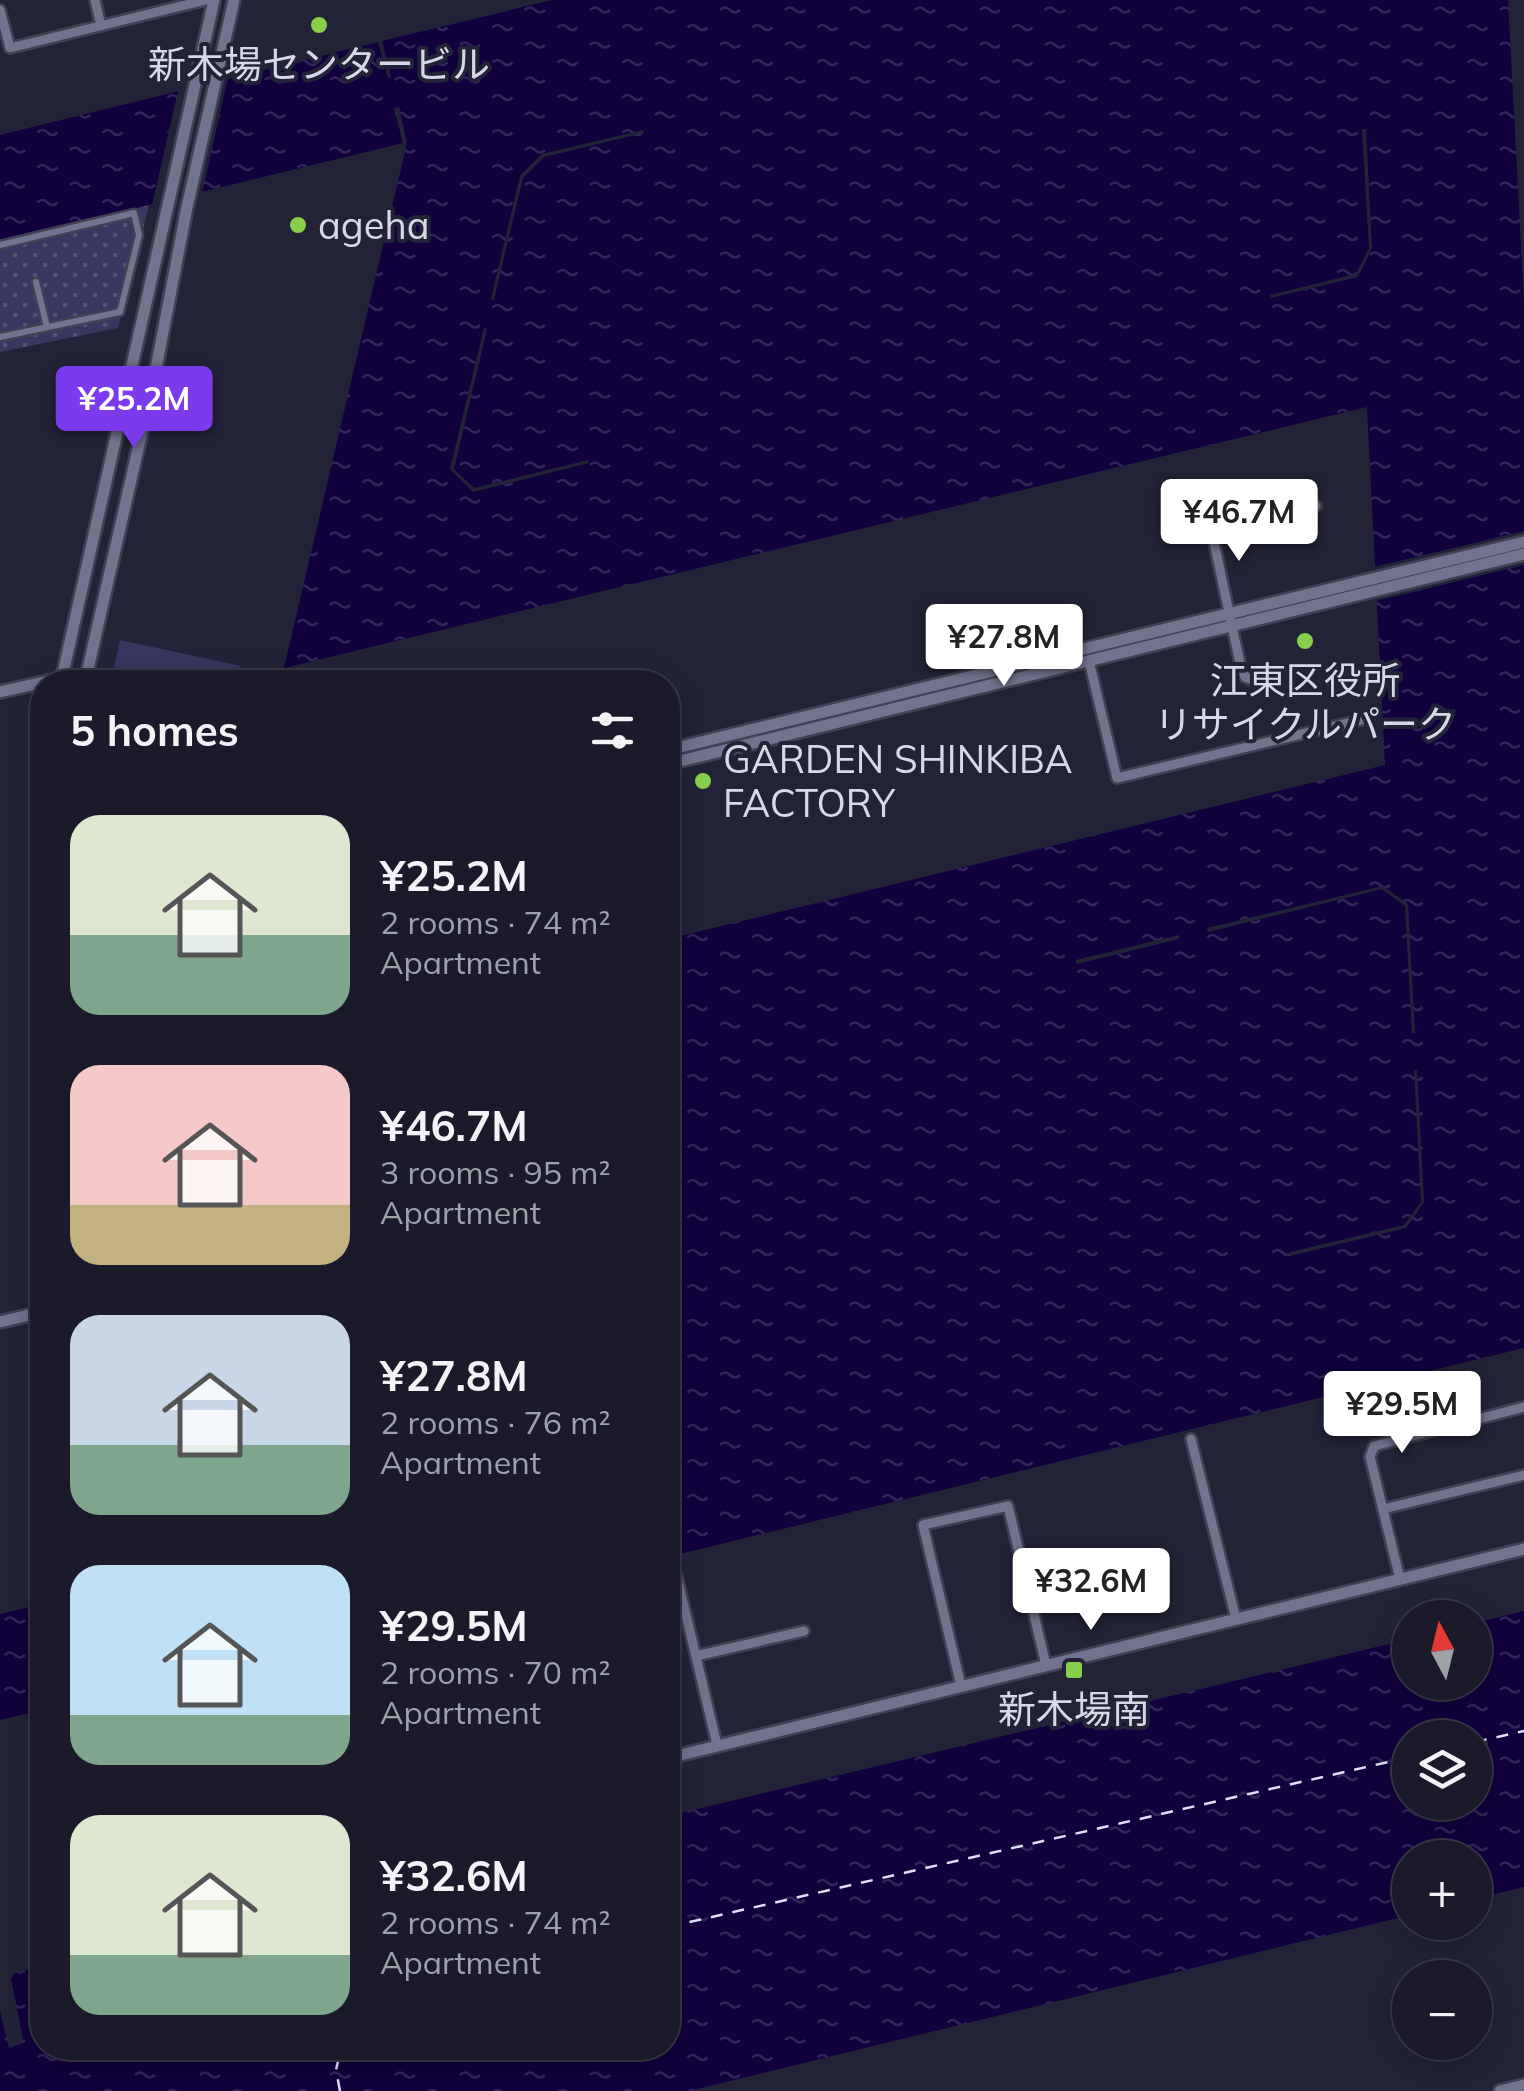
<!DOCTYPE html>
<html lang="en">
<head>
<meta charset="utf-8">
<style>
  :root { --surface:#1a1a2a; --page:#272736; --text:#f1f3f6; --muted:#9fa1a8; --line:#383847; --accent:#7c3aed }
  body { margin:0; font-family:Mulish,"Noto Sans JP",sans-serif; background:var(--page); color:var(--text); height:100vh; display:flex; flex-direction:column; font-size:38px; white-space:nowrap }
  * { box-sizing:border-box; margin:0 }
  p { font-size:32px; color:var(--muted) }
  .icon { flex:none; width:55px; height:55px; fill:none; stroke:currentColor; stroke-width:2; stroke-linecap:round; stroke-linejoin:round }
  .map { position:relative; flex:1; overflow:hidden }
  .drawer { position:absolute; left:30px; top:670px; width:650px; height:1390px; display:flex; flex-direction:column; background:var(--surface); border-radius:40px; box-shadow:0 5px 25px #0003,0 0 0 2px var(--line) }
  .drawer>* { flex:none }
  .needle { width:65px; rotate:353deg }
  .tools { position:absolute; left:1392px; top:1600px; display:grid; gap:20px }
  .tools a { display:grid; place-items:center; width:100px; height:100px; border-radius:50%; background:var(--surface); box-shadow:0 5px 25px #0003,0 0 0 2px var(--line); font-size:50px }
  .price { position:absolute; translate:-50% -85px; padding:0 22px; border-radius:10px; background:#fff; color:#222; font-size:32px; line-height:65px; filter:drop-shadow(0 2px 5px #0008) }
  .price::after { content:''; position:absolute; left:50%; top:60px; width:30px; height:22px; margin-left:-15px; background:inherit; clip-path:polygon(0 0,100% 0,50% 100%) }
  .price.active { background:var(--accent); color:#fff }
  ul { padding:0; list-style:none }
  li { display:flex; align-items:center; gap:30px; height:250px; padding:0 40px }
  li span { display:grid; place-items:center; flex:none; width:280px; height:200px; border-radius:30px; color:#555 }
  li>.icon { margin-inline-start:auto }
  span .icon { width:120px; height:120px; fill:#fffc; stroke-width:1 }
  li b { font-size:42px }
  h2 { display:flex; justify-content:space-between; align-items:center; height:120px; padding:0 40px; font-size:42px }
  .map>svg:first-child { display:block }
</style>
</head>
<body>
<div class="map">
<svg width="1524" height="2091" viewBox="0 0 1524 2091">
  <defs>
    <pattern id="park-dots" width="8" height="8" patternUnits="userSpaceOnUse" patternTransform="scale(2.5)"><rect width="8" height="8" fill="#37375f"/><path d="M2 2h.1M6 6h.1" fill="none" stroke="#535376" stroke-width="1.8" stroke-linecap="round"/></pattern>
    <pattern id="water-ripples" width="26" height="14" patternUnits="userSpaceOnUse" patternTransform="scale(2.5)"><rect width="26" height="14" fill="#10003c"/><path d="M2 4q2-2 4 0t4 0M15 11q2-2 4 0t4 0" fill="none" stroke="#322558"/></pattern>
  </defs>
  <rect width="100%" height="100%" fill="#232338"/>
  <!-- green -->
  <polygon fill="#37375f" points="120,640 241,666 238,682 111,682"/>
  <!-- park -->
  <polygon fill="url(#park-dots)" points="149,205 118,328 0,352 0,241"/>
  <!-- water -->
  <g fill="url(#water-ripples)" fill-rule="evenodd">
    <polygon points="552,0 1508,0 1524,302 1524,1348 668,1557 668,939 1385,765 1367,407 284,668 407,143 399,107 394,108 403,143 0,241 0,135 378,42 388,78 391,77 382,41"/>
    <polygon points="42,1604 42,1710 0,1720 0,1614"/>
    <path d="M1524,1611V1887L1475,1899V1858H1410V1915L689,2091H0V2011L9,2048L21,2044L23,2038L11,1979L14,1973L42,1966V2048H668V1816L1410,1639V1682H1475V1623ZM1410,1738H1475V1802H1410Z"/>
  </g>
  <!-- pier -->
  <g fill="#232338">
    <polygon points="229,73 201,198 151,210 179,86"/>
    <polygon points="1362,129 1366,129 1372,248 1358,277 1271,298 1270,295 1356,274 1369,248"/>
    <polygon points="643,130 644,133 544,157 523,178 494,300 491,299 520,176 542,154"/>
    <polygon points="484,328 487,329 454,469 474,488 588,460 589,463 473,492 450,469"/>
    <polygon points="1524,531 1524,565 1372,602 1370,568"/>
    <polygon points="1383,886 1408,904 1415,1033 1412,1033 1405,906 1382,889 1208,932 1207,928"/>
    <polygon points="1179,935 1179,939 1077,964 1076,960"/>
    <polygon points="1414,1070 1417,1070 1424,1202 1406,1228 1290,1256 1290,1252 1404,1225 1421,1202"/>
  </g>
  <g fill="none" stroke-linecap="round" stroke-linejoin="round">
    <!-- ferry -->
    <g stroke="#dee0f4" stroke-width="2.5" stroke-dasharray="12 10" stroke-linecap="butt">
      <polyline points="1475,1742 1524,1731"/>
      <polyline points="668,1927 1410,1757"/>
      <polyline points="340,2091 336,2070 341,2048"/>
    </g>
    <defs>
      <g id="pedestrian">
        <polyline points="0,245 134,213 139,235 120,312 0,337"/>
        <polyline points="36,282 47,327"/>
      </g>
      <g id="minor">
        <polyline points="95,0 101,26"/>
        <polyline points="0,10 10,48 206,0"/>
        <polyline points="1089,661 1117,778 1369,718"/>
        <polyline points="1258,682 1245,677 1241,668 1212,533 1316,506"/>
        <polyline points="1191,1439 1236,1619"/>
        <polyline points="1383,1509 1524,1475"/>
        <polyline points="677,1577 717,1745"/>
        <polyline points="1400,1579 1370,1457 1374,1446 1524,1407"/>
        <polyline points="696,1656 804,1631"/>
        <polyline points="961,1686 923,1525 1008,1506 1046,1665"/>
      </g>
      <g id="tertiary">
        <polyline points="61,682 214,0"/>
        <polyline points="85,682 155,374 187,207 234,0"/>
        <polyline points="0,692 62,678 85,681"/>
        <polyline points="668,750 1524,542"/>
        <polyline points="668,764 1524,554"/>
        <polyline points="0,1322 42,1312"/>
        <polyline points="668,1758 1524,1549"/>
        <polyline points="1500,2091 1524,2085"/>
      </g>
    </defs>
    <!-- pedestrian casing -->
    <use href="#pedestrian" stroke="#414153" stroke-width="11"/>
    <!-- minor casing -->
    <use href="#minor" stroke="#414153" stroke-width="14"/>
    <!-- tertiary casing -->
    <use href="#tertiary" stroke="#414153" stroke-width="16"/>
    <!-- pedestrian -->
    <use href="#pedestrian" stroke="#72738d" stroke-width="6"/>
    <!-- minor -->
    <use href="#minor" stroke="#72738d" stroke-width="9"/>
    <!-- tertiary -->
    <use href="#tertiary" stroke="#72738d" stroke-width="11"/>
  </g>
  <!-- markers -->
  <g fill="#87cf4a" stroke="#232338" stroke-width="4">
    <circle cx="319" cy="25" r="10"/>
    <circle cx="298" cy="225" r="10"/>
    <circle cx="1305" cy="641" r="10"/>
    <circle cx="703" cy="781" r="10"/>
    <rect x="1064" y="1660" width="20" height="20" rx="5"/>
  </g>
  <g text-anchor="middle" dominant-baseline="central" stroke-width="8" stroke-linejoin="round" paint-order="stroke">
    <!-- poi labels -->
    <g font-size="38" fill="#d8d9e7" stroke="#232338">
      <text x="319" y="64">新木場センタービル</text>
      <text x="318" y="225" text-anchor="start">ageha</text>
      <text x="1305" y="680">江東区役所<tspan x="1305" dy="44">リサイクルパーク</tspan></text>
      <text x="723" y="759" text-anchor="start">GARDEN SHINKIBA<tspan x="723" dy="44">FACTORY</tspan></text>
      <text x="1074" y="1709">新木場南</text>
    </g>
  </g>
</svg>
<div class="tools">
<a><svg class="needle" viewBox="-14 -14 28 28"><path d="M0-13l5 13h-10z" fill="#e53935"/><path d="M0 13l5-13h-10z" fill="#9fa1a8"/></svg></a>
<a><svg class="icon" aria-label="layers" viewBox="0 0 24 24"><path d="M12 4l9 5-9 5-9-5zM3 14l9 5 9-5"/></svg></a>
<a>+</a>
<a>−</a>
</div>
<b class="price active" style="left:134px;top:451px">¥25.2M</b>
<b class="price" style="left:1239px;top:564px">¥46.7M</b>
<b class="price" style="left:1004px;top:689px">¥27.8M</b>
<b class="price" style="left:1402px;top:1456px">¥29.5M</b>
<b class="price" style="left:1091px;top:1633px">¥32.6M</b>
<section class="drawer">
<h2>5 homes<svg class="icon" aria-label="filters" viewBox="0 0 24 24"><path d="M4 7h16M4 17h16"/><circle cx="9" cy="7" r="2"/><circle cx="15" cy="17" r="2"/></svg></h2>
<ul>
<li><span style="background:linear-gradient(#dfe7d0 60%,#7fa58c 0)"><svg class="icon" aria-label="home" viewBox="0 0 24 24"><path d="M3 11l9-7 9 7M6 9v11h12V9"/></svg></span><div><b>¥25.2M</b><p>2 rooms · 74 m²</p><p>Apartment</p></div></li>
<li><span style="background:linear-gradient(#f6c9c9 70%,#c2b280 0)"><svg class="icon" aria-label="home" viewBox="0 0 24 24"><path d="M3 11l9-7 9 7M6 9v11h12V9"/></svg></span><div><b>¥46.7M</b><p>3 rooms · 95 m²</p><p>Apartment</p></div></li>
<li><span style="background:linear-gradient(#c9d6e8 65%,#7fa58c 0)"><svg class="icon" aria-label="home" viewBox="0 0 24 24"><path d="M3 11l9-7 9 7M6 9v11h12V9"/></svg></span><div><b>¥27.8M</b><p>2 rooms · 76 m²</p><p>Apartment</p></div></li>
<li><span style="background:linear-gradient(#bfe0f5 75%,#7fa58c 0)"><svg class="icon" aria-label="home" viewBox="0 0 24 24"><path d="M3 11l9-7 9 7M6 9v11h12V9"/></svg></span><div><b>¥29.5M</b><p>2 rooms · 70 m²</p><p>Apartment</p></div></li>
<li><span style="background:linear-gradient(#dfe7d0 70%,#7fa58c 0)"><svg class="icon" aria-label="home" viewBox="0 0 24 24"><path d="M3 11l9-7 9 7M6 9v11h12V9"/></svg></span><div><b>¥32.6M</b><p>2 rooms · 74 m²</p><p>Apartment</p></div></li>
</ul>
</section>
</div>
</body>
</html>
